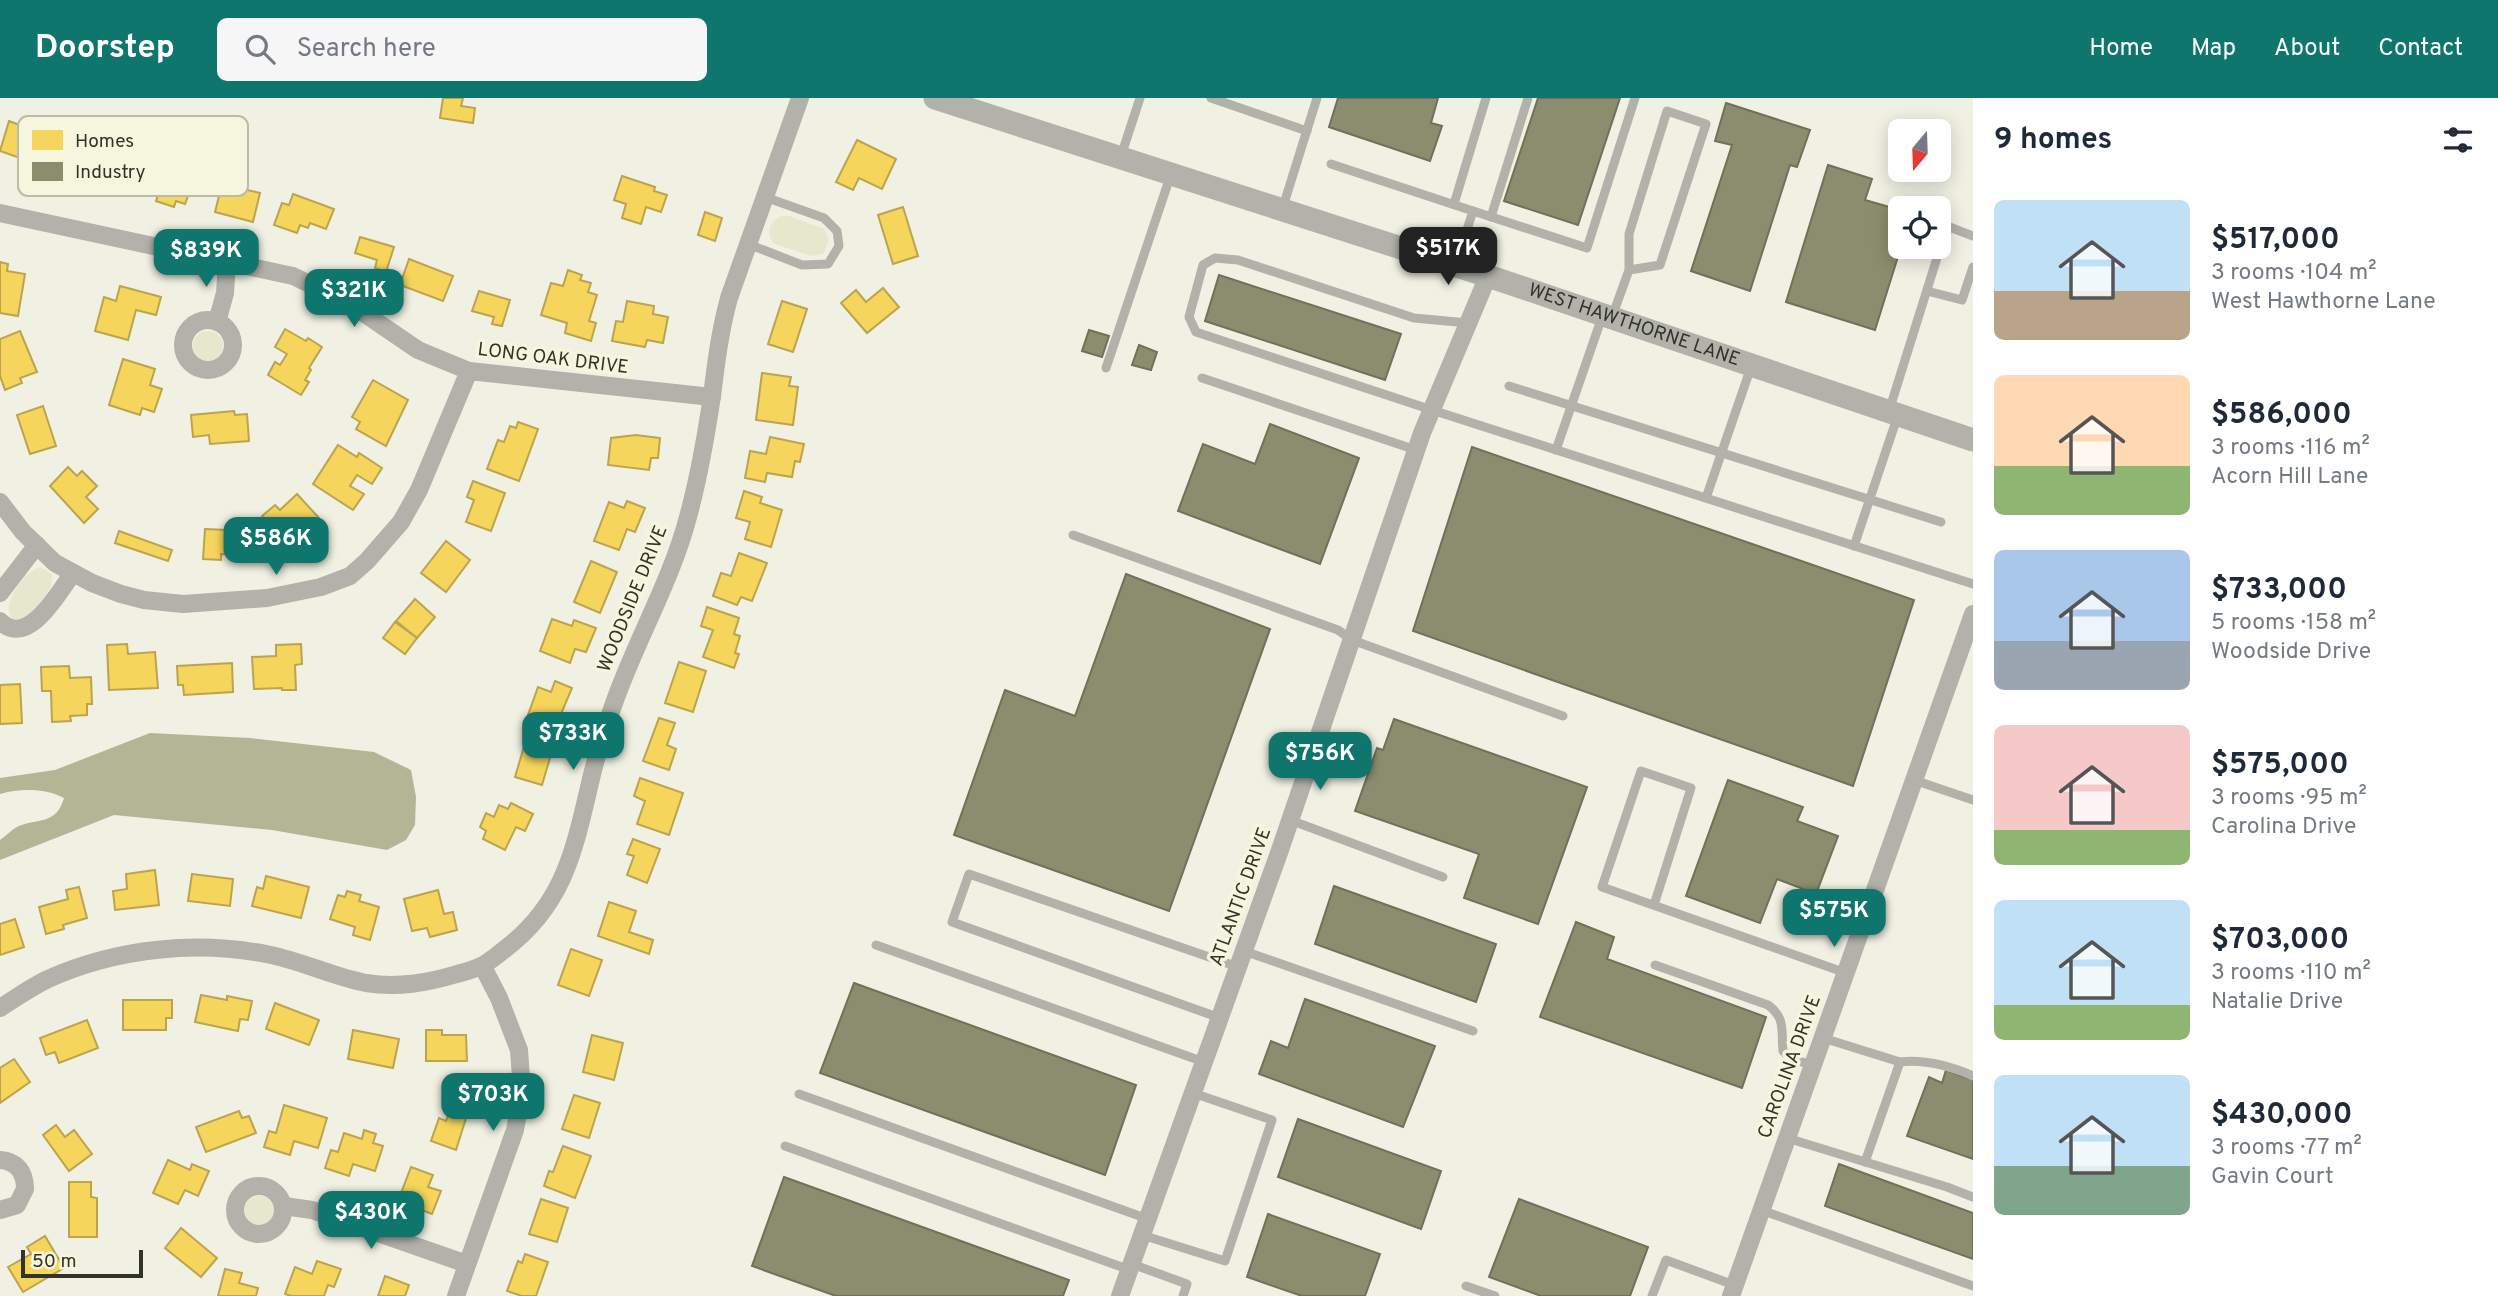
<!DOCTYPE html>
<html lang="en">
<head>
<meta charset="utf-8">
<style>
  :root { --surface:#fff; --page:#f6f6f7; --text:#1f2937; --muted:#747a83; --accent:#0f766e }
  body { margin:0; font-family:Overpass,sans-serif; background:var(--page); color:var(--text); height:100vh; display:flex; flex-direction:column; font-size:26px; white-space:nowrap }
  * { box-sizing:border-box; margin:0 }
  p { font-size:23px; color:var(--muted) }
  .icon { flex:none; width:38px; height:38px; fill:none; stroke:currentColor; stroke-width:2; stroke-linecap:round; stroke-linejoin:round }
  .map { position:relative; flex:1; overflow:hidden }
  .drawer { display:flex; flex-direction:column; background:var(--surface); width:525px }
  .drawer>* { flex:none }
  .needle { width:46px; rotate:199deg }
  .fabs { position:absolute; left:1888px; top:21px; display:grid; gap:14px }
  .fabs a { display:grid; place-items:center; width:63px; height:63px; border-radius:10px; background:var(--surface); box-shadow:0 4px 18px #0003; font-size:35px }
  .scale { position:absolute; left:21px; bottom:18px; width:122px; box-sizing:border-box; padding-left:7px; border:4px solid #323329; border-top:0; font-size:19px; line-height:24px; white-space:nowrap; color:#323329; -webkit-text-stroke:5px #f5f6dd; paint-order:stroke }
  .price { position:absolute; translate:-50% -60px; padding:0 16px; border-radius:14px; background:var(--accent); color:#fff; font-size:23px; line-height:46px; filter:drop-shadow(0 2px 4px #0008) }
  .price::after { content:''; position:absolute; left:50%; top:42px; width:21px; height:16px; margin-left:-10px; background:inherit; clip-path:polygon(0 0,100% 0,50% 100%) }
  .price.selected { background:#222; color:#fff }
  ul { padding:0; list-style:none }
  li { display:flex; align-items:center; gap:21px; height:175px; padding:0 21px }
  li span { display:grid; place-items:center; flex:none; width:196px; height:140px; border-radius:10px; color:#555 }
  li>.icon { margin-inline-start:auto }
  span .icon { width:84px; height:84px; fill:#fffc; stroke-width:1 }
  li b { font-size:30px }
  h2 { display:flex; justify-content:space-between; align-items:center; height:84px; padding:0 21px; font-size:30px }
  header { display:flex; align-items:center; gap:42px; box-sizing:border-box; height:98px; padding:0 35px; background:var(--accent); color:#fff }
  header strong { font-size:33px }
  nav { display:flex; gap:38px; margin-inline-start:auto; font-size:24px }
  .search { width:490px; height:63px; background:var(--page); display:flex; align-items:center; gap:18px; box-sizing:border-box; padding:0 24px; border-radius:10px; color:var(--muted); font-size:26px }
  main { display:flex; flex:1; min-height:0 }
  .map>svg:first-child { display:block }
</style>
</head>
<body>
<header>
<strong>Doorstep</strong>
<div class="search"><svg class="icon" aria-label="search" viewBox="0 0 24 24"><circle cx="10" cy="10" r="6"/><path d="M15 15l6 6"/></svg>Search here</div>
<nav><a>Home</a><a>Map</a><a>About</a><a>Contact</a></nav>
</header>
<main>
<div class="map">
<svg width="1973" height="1198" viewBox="0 0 1973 1198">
  <rect width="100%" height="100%" fill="#f0f0e3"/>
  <!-- green -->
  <g fill="#e6e7cc">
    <path d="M781,118H789L824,131L829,142L823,156L811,158L775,146C765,136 769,124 781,118Z"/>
    <circle cx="208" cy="248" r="15"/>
    <path d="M40,469L52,476L51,489L28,521L23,523L12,521C0,506 25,473 40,469Z"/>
    <circle cx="259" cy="1113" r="15"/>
  </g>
  <!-- water -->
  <path fill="#b4b595" d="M150,635L250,640L374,654L411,672L416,699L415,727L406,742L387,752L272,732L114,717L0,762V742C6,738 12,731 19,728C39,720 56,727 64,700C47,690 19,690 0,696V680L55,672Z"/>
  <!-- homes -->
  <g fill="#f6d55c" stroke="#bba44d" stroke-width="2">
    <polygon points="443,0 463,0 461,8 475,10 473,25 440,20"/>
    <polygon points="9,23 52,39 37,80 18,73 23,61 0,53"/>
    <polygon points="857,42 896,61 882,91 859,80 853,92 836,84"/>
    <polygon points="148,58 185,70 181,83 192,87 185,106 176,103 174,109 156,103 159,94 139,87"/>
    <polygon points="622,78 655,89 654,93 667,97 661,114 646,109 641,126 622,120 626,106 614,102"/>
    <polygon points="222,86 260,95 253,124 215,114"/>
    <polygon points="293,96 334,111 326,131 310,125 308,130 300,127 297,135 274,127 282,105 289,107"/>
    <polygon points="903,109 918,158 893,166 878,117"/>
    <polygon points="705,114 722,120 715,143 698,137"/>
    <polygon points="360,139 394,149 386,174 375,170 377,162 355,155"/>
    <polygon points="409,161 453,178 443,203 400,187"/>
    <polygon points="0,164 8,166 7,173 25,176 18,218 0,215"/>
    <polygon points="568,172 582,177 580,182 591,185 588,194 597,197 589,223 596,225 591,243 565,235 567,225 541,217 551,185 563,188"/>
    <polygon points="120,188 161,199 156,217 136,212 128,242 95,233 104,199 116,203"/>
    <polygon points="883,190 899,209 867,235 841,205 856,192 866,204"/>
    <polygon points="479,193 510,202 502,228 492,226 494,219 472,213"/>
    <polygon points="627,203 654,208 653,216 668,219 663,245 647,242 645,249 612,243 616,223 623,224"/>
    <polygon points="782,203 807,211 793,254 768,246"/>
    <polygon points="285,231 306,243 308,240 322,249 309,270 311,272 305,282 309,284 301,297 268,277 275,264 280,267 287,256 275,249"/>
    <polygon points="20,233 37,274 20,280 22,285 5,292 0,278 0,241"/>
    <polygon points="123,261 155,271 150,287 162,291 154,314 142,310 140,317 109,307"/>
    <polygon points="762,275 791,279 789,288 798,289 793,327 756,322"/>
    <polygon points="373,282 408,302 386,348 356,331 360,324 352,319"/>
    <polygon points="43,308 56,348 30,356 17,317"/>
    <polygon points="234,313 235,317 247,316 249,343 210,346 209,337 193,339 191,317"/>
    <polygon points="518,324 538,331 519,383 487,371 498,342 504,344 510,328 516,330"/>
    <polygon points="636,337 660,340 658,360 651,360 649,372 608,367 611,340"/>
    <polygon points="770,339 804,346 800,364 795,363 792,379 767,375 765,384 745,380 750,353 766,356"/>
    <polygon points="338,347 357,359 359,355 382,370 372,386 357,377 350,388 364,396 353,412 313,386"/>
    <polygon points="68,369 77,378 82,373 97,388 86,399 98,411 84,425 50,388"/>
    <polygon points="473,383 505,395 491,433 466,424 474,402 467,399"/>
    <polygon points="744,393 762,399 760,405 782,412 771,449 745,441 750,424 736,420"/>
    <polygon points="297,396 319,420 277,457 262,440 273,430 262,418 275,407 280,412"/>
    <polygon points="627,403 645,410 635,434 627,431 619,452 594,443 609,404 624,410"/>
    <polygon points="205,431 249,433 248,457 221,456 221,462 203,461"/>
    <polygon points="119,433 172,452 168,463 115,445"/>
    <polygon points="446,443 470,462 446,494 421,475"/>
    <polygon points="739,455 767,465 752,503 741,499 737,507 713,498 721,475 731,478"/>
    <polygon points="591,463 617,474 600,515 574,504"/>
    <polygon points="415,501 435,519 417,540 396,523"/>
    <polygon points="707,509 739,520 734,536 740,538 735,555 739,556 734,570 703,559 713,532 701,528"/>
    <polygon points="552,521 572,528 574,522 596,530 586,554 575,551 570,565 540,553"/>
    <polygon points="395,524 417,540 405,556 383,540"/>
    <polygon points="127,546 128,556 155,554 158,590 109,592 107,547"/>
    <polygon points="301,546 302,566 295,567 296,592 282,592 282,590 254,591 252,559 276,558 276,547"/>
    <polygon points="679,564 706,573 693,614 665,605"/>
    <polygon points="232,565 233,594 184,597 183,587 178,587 177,568"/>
    <polygon points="69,568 70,580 91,579 92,606 87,606 87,617 70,618 71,623 52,624 51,593 42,593 41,569"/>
    <polygon points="555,583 572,590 555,630 527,620 538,589 551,594"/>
    <polygon points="20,586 22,625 0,626 0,587"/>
    <polygon points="659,620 675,625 667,647 676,651 669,672 643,663"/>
    <polygon points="528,635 555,643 542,687 515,679"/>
    <polygon points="640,680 683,695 669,737 637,726 645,703 634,698"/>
    <polygon points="511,705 533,716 525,733 516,729 505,752 483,741 486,733 480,729 486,715 494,719 499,707 508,711"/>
    <polygon points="633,741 660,751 647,785 627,777 634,758 627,756"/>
    <polygon points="155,772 159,807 115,812 113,793 127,791 126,776"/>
    <polygon points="192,776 233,781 230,808 188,803"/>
    <polygon points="266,778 309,789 301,820 252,808 257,789 263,791"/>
    <polygon points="79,789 87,820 63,827 64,831 46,836 39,809 68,801 66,792"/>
    <polygon points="438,792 444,816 453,814 457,832 430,839 427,830 412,833 404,801"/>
    <polygon points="347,793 361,797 359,803 379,809 370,842 353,837 355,829 330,821 338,797 345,799"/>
    <polygon points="609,804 636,813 629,834 653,842 649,856 598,838"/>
    <polygon points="15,821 24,849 0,857 0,826"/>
    <polygon points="571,851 602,862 589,898 558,887"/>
    <polygon points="201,897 227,902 227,898 252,903 248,922 240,921 238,933 195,924"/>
    <polygon points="123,902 172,902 172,920 166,920 166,932 123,932"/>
    <polygon points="275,905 319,922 309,947 266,931"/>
    <polygon points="87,922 98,950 59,965 55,954 46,957 40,940"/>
    <polygon points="353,932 399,941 393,970 348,961"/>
    <polygon points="426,932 442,932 442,937 466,937 467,963 426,963"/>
    <polygon points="592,937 623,945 614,982 583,974"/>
    <polygon points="14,961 30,984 0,1005 0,970"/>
    <polygon points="574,997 600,1005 589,1040 562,1031"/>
    <polygon points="284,1007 327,1020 318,1050 294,1043 290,1057 264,1049 269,1033 276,1035"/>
    <polygon points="451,1009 468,1014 456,1052 431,1043 439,1020 446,1023"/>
    <polygon points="239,1013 242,1020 249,1018 256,1035 206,1054 196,1029"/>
    <polygon points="56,1027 65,1039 74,1032 92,1056 69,1073 43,1037"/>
    <polygon points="364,1032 376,1036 373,1045 383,1048 375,1073 353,1066 349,1078 325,1070 331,1052 338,1054 344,1035 362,1041"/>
    <polygon points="563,1048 591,1058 575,1100 544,1088 549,1073 553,1074"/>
    <polygon points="168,1062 190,1072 192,1066 209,1073 198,1098 185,1092 178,1106 153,1095"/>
    <polygon points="411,1069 433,1077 428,1089 441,1093 432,1116 398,1103"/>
    <polygon points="69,1084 91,1084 91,1099 97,1100 97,1139 69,1139"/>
    <polygon points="541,1101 568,1110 557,1144 529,1136"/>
    <polygon points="181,1130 217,1160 201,1179 165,1150"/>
    <polygon points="45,1138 64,1170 23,1194 8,1169 31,1156 27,1149"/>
    <polygon points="525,1156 548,1164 536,1198 522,1198 507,1193 518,1163 522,1165"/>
    <polygon points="317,1163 341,1171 334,1189 328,1187 324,1198 291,1198 285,1196 295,1169 312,1176"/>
    <polygon points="225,1171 242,1175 239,1185 258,1190 256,1198 218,1198"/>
    <polygon points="385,1178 409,1187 405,1198 378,1198"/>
  </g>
  <!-- industry -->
  <g fill="#8c8c6e" stroke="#717159" stroke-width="2">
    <polygon points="1338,0 1438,0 1431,25 1442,28 1430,63 1329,29"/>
    <polygon points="1538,0 1620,0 1578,127 1504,103"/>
    <polygon points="1726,5 1810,32 1797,69 1790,67 1750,193 1691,173 1732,47 1715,43"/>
    <polygon points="1828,67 1872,81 1865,102 1900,112 1901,149 1875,232 1786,204"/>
    <polygon points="1219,177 1401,236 1385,282 1205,223"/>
    <polygon points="1089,232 1109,238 1102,259 1082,253"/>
    <polygon points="1139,247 1157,254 1151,272 1132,267"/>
    <polygon points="1270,326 1359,360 1320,466 1178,413 1203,346 1255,366"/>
    <polygon points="1472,349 1914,502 1853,688 1413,533"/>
    <polygon points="1126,476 1270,531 1169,813 954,737 1005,592 1075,618"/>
    <polygon points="1394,621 1587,689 1538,826 1464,800 1479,756 1355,713 1377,650 1383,652"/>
    <polygon points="1728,682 1803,709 1797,723 1838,738 1816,796 1777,781 1760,825 1686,798"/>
    <polygon points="1334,788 1496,846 1476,904 1315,846"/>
    <polygon points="1576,824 1614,839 1607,861 1766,919 1742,990 1540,919"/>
    <polygon points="854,885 1136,987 1105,1077 820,975"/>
    <polygon points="1305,901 1435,948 1403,1029 1259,976 1271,943 1288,950"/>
    <polygon points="1946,972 1973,982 1973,1061 1907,1038 1929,979 1942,985"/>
    <polygon points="1298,1021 1441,1073 1421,1131 1278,1079"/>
    <polygon points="1839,1066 1973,1115 1973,1161 1825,1108"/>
    <polygon points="784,1079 1069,1182 1063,1198 836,1198 752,1168"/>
    <polygon points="1519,1101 1648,1149 1630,1198 1541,1198 1489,1179"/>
    <polygon points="1268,1116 1380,1156 1365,1198 1302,1198 1247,1179"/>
  </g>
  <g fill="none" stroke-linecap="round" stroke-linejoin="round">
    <!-- service -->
    <g stroke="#b2b2ab" stroke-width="9">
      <polyline points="1211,0 1307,33"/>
      <polyline points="1121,58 1140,0"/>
      <polyline points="1331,66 1473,113 1456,166"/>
      <polyline points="1454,106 1486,0"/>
      <polyline points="1282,112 1317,0"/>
      <polyline points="1473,113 1587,150 1635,0"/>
      <polyline points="1491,119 1528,0"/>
      <polyline points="748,146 802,167 828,166 839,148 837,133 824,120 765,99"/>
      <polyline points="1927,193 1962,202 1973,169"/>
      <polyline points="1612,219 1629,172 1629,136 1667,13 1706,26 1660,167 1629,172"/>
      <polyline points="1468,225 1414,220 1238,162 1215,160 1203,167 1189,219 1196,234 1432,312 1973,486"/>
      <polyline points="1106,270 1171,76"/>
      <polyline points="1202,280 1416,352"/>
      <polyline points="1509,288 1941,424"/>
      <polyline points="1889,313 1947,128 1973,138"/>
      <polyline points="1556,352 1602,219"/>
      <polyline points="1706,400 1751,269"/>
      <polyline points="1073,437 1338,532 1352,542 1563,618"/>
      <polyline points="1854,448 1898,317"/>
      <polyline points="1914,682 1973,702"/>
      <polyline points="1290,722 1443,779"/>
      <polyline points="1654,807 1691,690 1641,673 1602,789 1846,875"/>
      <polyline points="876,847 1204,964"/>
      <polyline points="1244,853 1473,933"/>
      <path d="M1655,867L1768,907C1786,920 1781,933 1783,953L1789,959L1813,968"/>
      <polyline points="1220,920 952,824 969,776 1238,869"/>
      <polyline points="1823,940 1900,964"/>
      <polyline points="799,996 1148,1121"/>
      <polyline points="1787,1040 1947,1089 1973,1099"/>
      <polyline points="785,1048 1130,1172"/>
      <path d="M1865,1064L1900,964C1925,961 1950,968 1973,978"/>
      <polyline points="1761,1112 1973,1188"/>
      <polyline points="1142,1137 1225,1163 1272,1022 1193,995"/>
      <polyline points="1132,1166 1187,1186 1183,1198"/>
      <polyline points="1466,1188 1495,1198"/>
      <polyline points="1652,1198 1666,1162 1734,1187"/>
    </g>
    <!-- minor -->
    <g stroke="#b2b2ab" stroke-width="18">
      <polyline points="0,115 293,178 349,205 418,252 469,273 712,299"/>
      <circle cx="208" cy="247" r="25"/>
      <polyline points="217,224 225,195 227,164"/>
      <polyline points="0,404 23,434 55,465 92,485 121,496 144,502 183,506 267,500 321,489 350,478 367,463 401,424 419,392 469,273"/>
      <polyline points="0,495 37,447"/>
      <path d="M0,523C28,551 58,495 73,475"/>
      <path d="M0,910C16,900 31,889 48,881C117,850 198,842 271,857C304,864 334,879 366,885C398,890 427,885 457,876C481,870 487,866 505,851C564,806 574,753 590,685C596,659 604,633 613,608C635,544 671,484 688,419C699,379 706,338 712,298C716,265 720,233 729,200L800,0"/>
      <path d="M0,1062C17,1063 25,1074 25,1091L17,1107L0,1112"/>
      <circle cx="259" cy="1112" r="24"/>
      <polyline points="284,1108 312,1112 467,1166"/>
      <polyline points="456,1198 515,1032 522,993 519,952 499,900 483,869"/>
      <polyline points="1120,1198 1280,752 1422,335 1488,178"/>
      <polyline points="1731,1198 1973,516"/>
    </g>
    <!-- tertiary -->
    <path stroke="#b2b2ab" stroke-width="23" id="s1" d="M935,0L1488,178L1973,342"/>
  </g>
  <g text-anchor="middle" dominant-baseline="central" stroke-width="7" stroke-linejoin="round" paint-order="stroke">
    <!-- street labels -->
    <g font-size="19" fill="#323329" stroke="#f5f6dd">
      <text stroke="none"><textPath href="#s1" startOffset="735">WEST HAWTHORNE LANE</textPath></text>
      <text transform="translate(553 261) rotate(7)">LONG OAK DRIVE</text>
      <text transform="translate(633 501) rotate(-68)">WOODSIDE DRIVE</text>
      <text transform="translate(1241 799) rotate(-70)">ATLANTIC DRIVE</text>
      <text transform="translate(1790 969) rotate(-70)">CAROLINA DRIVE</text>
    </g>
  </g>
  <!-- legend -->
  <rect x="18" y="18" width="230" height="80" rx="10" fill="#f5f6dd" stroke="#babca7" stroke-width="2"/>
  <rect x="32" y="32" width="31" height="20" fill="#f6d55c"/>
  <rect x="32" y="64" width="31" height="19" fill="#8c8c6e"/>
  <g font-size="19" fill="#323329">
    <text x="75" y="49">Homes</text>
    <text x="75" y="80">Industry</text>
  </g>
</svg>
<div class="fabs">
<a><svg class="needle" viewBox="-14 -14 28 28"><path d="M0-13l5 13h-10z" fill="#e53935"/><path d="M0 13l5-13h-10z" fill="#747a83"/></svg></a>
<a><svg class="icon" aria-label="locate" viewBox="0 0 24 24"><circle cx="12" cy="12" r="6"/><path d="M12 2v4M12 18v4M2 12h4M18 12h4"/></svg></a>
</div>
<div class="scale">50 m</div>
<b class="price selected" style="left:1448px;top:189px">$517K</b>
<b class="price" style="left:206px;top:191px">$839K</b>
<b class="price" style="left:354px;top:231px">$321K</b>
<b class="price" style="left:276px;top:479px">$586K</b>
<b class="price" style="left:573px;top:674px">$733K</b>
<b class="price" style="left:1320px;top:694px">$756K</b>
<b class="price" style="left:1834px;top:851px">$575K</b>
<b class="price" style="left:493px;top:1035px">$703K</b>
<b class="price" style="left:371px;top:1153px">$430K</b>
</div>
<section class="drawer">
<h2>9 homes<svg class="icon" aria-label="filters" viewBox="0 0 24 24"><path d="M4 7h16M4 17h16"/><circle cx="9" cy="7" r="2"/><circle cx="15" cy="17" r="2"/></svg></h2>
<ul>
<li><span style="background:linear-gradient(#bfe0f5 65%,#b9a48a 0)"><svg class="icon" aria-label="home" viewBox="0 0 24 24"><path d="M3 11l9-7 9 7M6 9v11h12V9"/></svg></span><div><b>$517,000</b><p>3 rooms · 104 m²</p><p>West Hawthorne Lane</p></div></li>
<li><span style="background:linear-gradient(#ffd9b3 65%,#8fb573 0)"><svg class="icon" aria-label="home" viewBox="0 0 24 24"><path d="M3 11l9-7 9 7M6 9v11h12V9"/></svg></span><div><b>$586,000</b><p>3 rooms · 116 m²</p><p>Acorn Hill Lane</p></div></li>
<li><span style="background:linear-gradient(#a9c7e8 65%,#9aa5b1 0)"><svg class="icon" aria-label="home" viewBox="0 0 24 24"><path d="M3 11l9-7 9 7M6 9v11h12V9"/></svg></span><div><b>$733,000</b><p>5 rooms · 158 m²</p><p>Woodside Drive</p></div></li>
<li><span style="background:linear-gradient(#f6c9c9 75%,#8fb573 0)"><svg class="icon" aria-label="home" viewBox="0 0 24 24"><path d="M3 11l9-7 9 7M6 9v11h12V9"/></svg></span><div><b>$575,000</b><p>3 rooms · 95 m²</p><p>Carolina Drive</p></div></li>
<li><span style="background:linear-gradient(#bfe0f5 75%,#8fb573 0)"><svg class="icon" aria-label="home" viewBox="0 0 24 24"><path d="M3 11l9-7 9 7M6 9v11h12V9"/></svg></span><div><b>$703,000</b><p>3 rooms · 110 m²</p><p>Natalie Drive</p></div></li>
<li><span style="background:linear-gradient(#bfe0f5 65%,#7fa58c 0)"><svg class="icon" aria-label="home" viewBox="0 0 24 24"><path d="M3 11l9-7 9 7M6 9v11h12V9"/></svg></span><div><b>$430,000</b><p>3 rooms · 77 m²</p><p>Gavin Court</p></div></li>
</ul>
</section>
</main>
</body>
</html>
